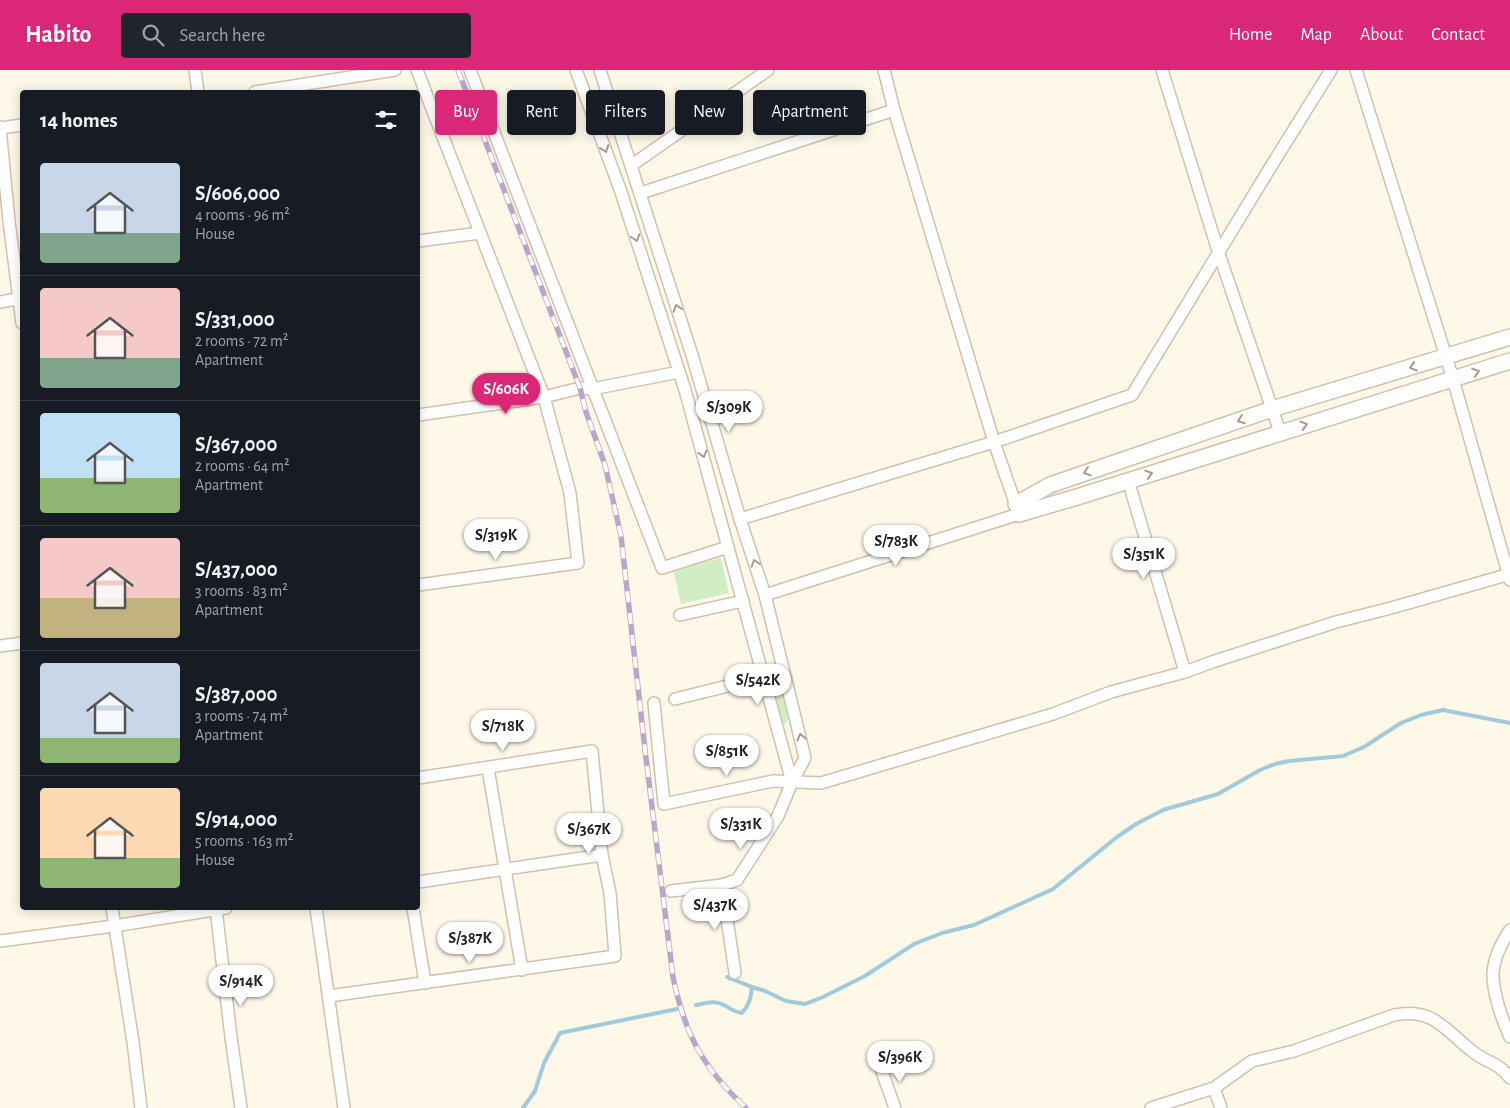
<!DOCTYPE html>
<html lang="en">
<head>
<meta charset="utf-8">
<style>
  :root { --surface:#171b24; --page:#20242c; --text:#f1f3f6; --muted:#9ea1a6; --line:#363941; --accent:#db2777 }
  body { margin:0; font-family:"Alegreya Sans",sans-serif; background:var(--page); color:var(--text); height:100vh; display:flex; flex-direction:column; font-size:19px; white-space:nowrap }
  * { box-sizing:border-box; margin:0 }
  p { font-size:16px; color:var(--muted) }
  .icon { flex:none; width:28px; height:28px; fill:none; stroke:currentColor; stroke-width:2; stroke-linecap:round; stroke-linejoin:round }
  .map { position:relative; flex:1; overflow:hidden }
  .panel { position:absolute; left:20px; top:20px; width:400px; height:820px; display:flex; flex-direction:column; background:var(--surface); border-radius:5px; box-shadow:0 2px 12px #0003 }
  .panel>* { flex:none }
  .hud { position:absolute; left:435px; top:20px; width:475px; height:45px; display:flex; gap:10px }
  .price { position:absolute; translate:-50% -42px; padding:0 11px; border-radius:18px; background:#fff; color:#222; font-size:16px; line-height:32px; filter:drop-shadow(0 1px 2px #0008) }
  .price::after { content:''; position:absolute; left:50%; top:30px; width:15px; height:11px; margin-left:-8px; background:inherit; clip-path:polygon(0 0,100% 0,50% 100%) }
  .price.on { background:var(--accent); color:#fff }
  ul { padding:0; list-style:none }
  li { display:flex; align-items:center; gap:15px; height:125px; padding:0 20px }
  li+li { border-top:1px solid var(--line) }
  li span { display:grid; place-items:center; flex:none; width:140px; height:100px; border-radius:5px; color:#555 }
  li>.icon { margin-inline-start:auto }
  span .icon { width:60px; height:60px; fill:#fffc; stroke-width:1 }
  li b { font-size:21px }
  h2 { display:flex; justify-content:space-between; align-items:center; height:60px; padding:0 20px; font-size:21px }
  .tag { padding:0 18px; border-radius:5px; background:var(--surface); box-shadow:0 2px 12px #0003; font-size:18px; line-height:45px }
  .tag.on { background:var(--accent); color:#fff }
  header { display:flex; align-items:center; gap:30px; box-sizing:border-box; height:70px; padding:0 25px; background:var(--accent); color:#fff }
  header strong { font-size:24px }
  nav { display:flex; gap:28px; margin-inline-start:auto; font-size:18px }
  .search { width:350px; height:45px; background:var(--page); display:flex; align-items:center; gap:12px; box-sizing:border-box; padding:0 18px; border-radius:5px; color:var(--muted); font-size:19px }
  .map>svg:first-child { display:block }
</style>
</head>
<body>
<header>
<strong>Habito</strong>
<div class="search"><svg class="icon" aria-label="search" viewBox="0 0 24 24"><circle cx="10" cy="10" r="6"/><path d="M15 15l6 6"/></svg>Search here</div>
<nav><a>Home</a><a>Map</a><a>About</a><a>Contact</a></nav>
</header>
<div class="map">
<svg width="1510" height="1038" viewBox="0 0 1510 1038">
  <rect width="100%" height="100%" fill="#fef8e9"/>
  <!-- green -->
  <g fill="#d1edc6">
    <polygon points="721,488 729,523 681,534 673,499"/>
    <polygon points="768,595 776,596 788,649 785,655 782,653"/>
  </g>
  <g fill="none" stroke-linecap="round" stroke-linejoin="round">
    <!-- stream -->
    <g stroke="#a1cbdc" stroke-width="4">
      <polyline points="727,907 752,917"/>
      <path d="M696,935C706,933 715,930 724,935C732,939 733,942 742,943C749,935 751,928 752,917L765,921L786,931L805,934L823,927L865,906L914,874L942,863L974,855L1053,819L1117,767L1136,754L1163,740L1218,724L1260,700L1275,694L1289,691L1343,686L1364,677L1401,653L1421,645L1443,640L1510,653"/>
      <polyline points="523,1038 535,1021 544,993 560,963 677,939"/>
    </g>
    <defs>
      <g id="minor">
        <polyline points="195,0 198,22"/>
        <polyline points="417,0 544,327 570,423 578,493 418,515"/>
        <polyline points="470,0 662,498 728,477"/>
        <polyline points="576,0 621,122 685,320 792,712"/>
        <polyline points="600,0 692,285 740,449 765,525 805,688 792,712 778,746 737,810 722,815 671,821"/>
        <polyline points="1162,0 1219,184 1280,362"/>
        <polyline points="1356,0 1453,309 1510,510"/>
        <polyline points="255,22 395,0"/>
        <polyline points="0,57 9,151 22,253"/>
        <polyline points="0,58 22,55"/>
        <polyline points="632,95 768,0"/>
        <polyline points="641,123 894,40"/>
        <polyline points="418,171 480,163"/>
        <polyline points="0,232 22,228"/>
        <polyline points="418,345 544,327 580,318 592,319 679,302"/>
        <polyline points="1128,410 1185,602"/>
        <polyline points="740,449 994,372 1132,325 1270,98 1331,0"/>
        <polyline points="765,525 1019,444 994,372 894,40 884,0"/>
        <polyline points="680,545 743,531"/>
        <polyline points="0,576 22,573"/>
        <polyline points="675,629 764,607"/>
        <polyline points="654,633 664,734 773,711 821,713 1053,644 1111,622 1185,602 1212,592 1336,552 1391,538 1510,504"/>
        <polyline points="488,698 522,900"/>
        <polyline points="418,812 602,785"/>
        <polyline points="722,815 735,903"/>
        <polyline points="112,838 133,972 141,1038"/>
        <polyline points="316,838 344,1038"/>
        <polyline points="413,838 425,913"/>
        <polyline points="216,839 231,967 241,1038"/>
        <path d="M1510,860C1502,872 1494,888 1493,903C1492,921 1503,952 1510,967"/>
        <polyline points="0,871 114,856 226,838"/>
        <polyline points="329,926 615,886 610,823 602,785 592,681 418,708"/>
        <polyline points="880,996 895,1038"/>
        <polyline points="1214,1018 1221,1038"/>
        <path d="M1151,1038L1214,1018L1252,991L1294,981L1394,945C1433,937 1445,960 1472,981C1486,993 1497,991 1510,1008"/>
      </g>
      <g id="tertiary">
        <polyline points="1016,434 1050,415 1272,339 1510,267"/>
        <polyline points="1019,444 1077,427 1510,291"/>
      </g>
    </defs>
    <!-- minor casing -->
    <use href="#minor" stroke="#d2c1ad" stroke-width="14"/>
    <!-- tertiary casing -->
    <use href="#tertiary" stroke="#d2c1ad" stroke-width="18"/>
    <!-- minor -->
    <use href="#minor" stroke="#fff" stroke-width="11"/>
    <!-- tertiary -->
    <use href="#tertiary" stroke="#fff" stroke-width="15"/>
    <defs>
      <path id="rail" d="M458,0L580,318L586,342L605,395L621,466L645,680L673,907C685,965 703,998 746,1038"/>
    </defs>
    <!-- rail casing -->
    <use href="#rail" stroke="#bda5ca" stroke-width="5.5"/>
    <!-- rail -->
    <use href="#rail" stroke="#fffbf1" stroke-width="4" stroke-dasharray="11" stroke-linecap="butt"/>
  </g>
  <!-- one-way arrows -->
  <defs><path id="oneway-chevron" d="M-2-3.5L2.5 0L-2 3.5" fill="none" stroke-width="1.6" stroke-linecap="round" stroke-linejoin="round" transform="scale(1.25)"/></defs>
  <g stroke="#a99989">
    <use href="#oneway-chevron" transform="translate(605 79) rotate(70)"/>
    <use href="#oneway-chevron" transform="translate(636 168) rotate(72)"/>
    <use href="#oneway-chevron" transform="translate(677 238) rotate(-108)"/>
    <use href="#oneway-chevron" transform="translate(1413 297) rotate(163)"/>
    <use href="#oneway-chevron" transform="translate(1476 302) rotate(-18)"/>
    <use href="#oneway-chevron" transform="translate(1241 350) rotate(161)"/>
    <use href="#oneway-chevron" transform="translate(1304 355) rotate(-17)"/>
    <use href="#oneway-chevron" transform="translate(703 384) rotate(75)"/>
    <use href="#oneway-chevron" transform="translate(1087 402) rotate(161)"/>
    <use href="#oneway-chevron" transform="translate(1149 404) rotate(-18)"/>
    <use href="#oneway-chevron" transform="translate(755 493) rotate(-108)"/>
    <use href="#oneway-chevron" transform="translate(801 667) rotate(-103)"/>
  </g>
</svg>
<b class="price on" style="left:506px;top:345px">S/606K</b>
<b class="price" style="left:729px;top:363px">S/309K</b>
<b class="price" style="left:496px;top:491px">S/319K</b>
<b class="price" style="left:896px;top:497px">S/783K</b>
<b class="price" style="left:1144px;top:510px">S/351K</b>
<b class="price" style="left:758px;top:636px">S/542K</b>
<b class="price" style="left:503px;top:682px">S/718K</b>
<b class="price" style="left:727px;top:707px">S/851K</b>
<b class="price" style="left:741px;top:780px">S/331K</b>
<b class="price" style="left:589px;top:785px">S/367K</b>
<b class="price" style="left:715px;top:861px">S/437K</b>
<b class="price" style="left:470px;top:894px">S/387K</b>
<b class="price" style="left:241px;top:937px">S/914K</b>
<b class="price" style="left:900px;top:1013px">S/396K</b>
<div class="hud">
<a class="tag on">Buy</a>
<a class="tag">Rent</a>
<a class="tag">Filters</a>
<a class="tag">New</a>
<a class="tag">Apartment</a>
</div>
<section class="panel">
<h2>14 homes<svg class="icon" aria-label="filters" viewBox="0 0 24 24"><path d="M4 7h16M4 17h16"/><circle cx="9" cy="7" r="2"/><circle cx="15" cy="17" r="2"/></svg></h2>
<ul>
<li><span style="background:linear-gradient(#c9d6e8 70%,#7fa58c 0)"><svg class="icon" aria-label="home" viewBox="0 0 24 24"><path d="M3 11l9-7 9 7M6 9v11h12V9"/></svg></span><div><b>S/606,000</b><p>4 rooms · 96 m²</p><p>House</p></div></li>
<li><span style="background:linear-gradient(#f6c9c9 70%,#7fa58c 0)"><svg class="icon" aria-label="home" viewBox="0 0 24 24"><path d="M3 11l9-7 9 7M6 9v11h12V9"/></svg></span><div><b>S/331,000</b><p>2 rooms · 72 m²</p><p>Apartment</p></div></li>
<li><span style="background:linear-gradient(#bfe0f5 65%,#8fb573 0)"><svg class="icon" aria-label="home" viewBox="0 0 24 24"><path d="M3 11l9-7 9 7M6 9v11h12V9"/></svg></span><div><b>S/367,000</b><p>2 rooms · 64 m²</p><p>Apartment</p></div></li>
<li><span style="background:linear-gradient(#f6c9c9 60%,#c2b280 0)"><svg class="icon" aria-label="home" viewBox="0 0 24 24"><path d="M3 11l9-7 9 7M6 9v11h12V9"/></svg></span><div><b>S/437,000</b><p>3 rooms · 83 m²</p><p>Apartment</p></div></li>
<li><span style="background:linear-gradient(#c9d6e8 75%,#8fb573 0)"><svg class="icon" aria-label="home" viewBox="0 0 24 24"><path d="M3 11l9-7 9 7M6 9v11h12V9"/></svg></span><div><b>S/387,000</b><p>3 rooms · 74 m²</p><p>Apartment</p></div></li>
<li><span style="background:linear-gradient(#ffd9b3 70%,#8fb573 0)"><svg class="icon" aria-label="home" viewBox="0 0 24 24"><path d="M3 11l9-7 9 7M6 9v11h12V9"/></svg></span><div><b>S/914,000</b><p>5 rooms · 163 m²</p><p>House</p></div></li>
</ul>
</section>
</div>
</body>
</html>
